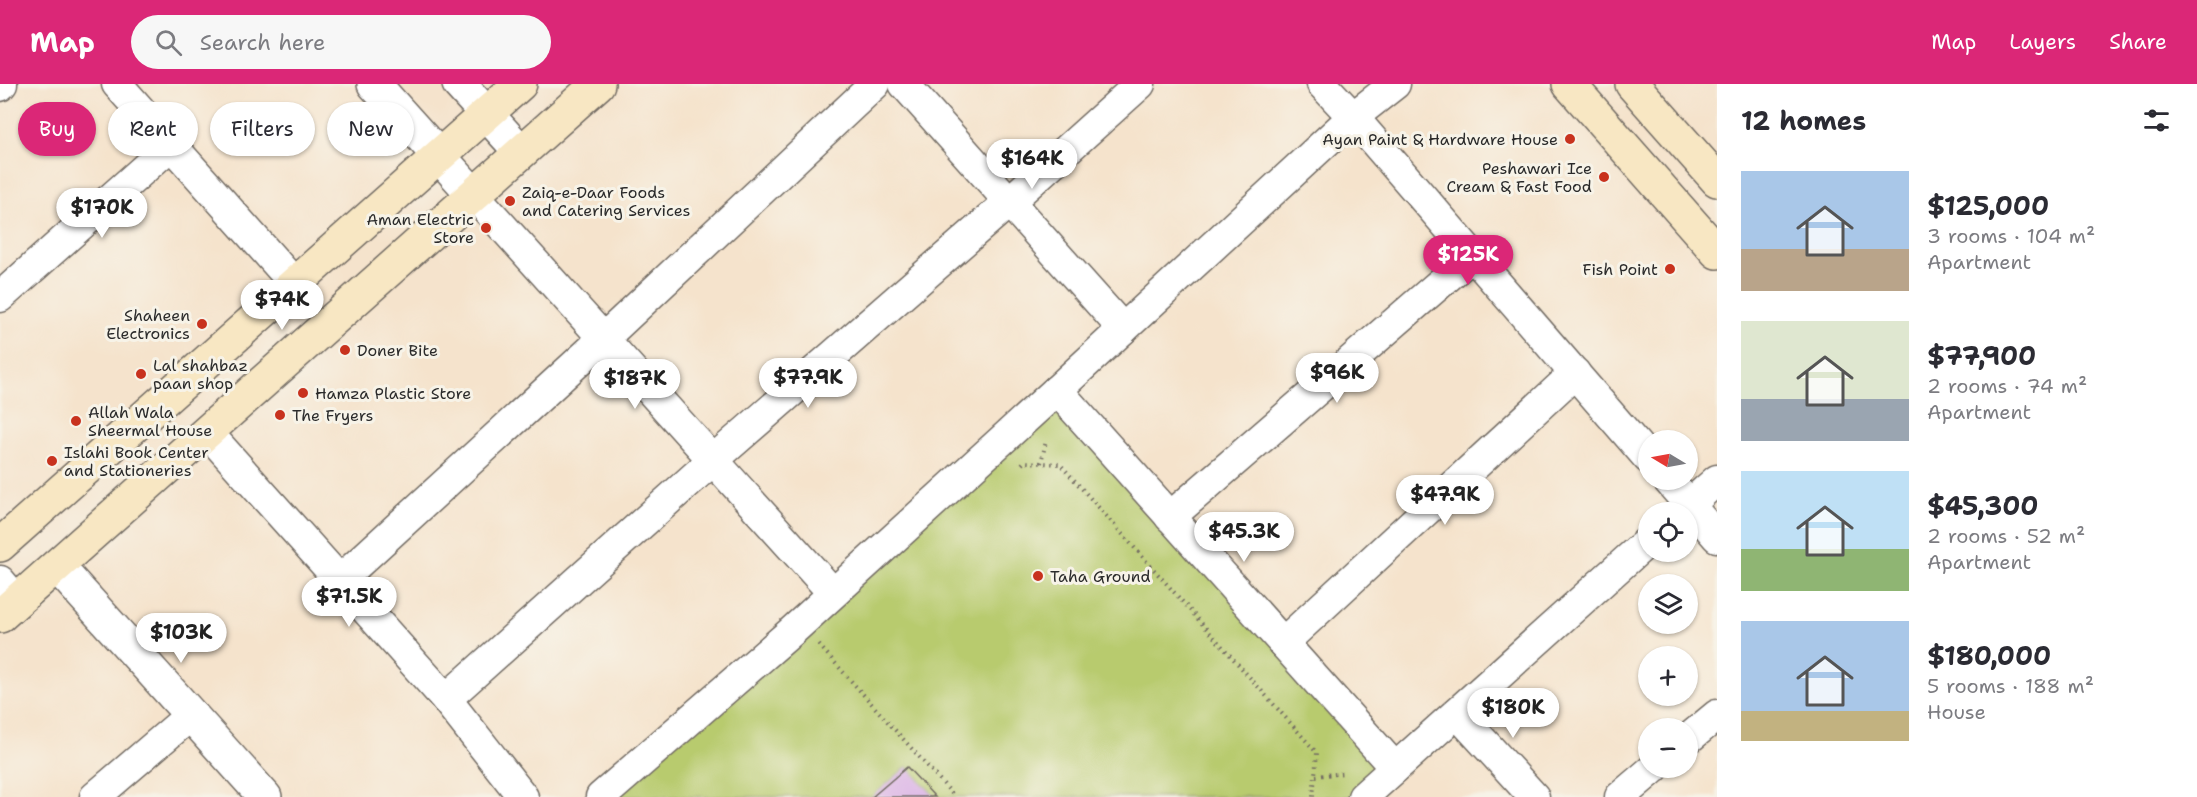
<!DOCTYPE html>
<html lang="en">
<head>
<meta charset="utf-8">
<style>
  :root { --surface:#fff; --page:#f7f7f7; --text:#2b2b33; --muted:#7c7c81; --accent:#db2777 }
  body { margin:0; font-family:"Shantell Sans",sans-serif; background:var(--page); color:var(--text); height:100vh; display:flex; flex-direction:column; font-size:22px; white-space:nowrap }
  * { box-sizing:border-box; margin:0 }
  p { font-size:20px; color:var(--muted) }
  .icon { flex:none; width:33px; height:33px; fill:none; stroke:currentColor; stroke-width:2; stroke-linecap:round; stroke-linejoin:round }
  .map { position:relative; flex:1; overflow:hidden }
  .panel { display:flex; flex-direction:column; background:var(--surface); width:480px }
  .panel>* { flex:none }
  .guide { position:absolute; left:18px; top:18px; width:570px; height:54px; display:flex; gap:12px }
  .needle { width:39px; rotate:280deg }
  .buttons { position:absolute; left:1638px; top:346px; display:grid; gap:12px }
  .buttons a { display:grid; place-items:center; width:60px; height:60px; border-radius:50%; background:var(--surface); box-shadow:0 2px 4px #0004; font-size:30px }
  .price { position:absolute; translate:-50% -51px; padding:0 14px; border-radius:21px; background:#fff; color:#222; font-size:20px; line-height:39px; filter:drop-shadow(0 2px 3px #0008) }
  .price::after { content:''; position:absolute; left:50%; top:36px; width:18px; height:14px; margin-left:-9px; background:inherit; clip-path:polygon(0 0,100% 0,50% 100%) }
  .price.active { background:var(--accent); color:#fff }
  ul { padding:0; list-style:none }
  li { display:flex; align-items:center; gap:18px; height:150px; padding:0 24px }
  li span { display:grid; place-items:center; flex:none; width:168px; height:120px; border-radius:0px; color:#555 }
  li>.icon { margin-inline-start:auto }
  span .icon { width:72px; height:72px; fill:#fffc; stroke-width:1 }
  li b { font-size:26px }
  h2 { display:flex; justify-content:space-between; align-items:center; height:72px; padding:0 24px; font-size:26px }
  .pill { padding:0 21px; border-radius:27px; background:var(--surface); box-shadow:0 2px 4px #0004; font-size:21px; line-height:54px }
  .pill.active { background:var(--accent); color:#fff }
  header { display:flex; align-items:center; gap:36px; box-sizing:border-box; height:84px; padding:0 30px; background:var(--accent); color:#fff }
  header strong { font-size:28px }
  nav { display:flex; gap:33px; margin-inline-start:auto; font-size:21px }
  .search { width:420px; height:54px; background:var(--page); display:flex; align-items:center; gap:15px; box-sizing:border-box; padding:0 21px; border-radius:33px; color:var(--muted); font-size:22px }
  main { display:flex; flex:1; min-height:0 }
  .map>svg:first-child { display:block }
</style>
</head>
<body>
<header>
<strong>Map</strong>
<div class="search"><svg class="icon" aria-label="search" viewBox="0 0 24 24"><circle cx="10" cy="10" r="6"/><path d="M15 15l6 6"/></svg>Search here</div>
<nav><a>Map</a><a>Layers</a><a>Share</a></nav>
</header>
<main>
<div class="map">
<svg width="1717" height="713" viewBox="0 0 1717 713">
  <rect width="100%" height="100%" fill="#f7f3e8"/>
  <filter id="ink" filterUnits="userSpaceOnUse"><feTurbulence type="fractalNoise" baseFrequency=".0167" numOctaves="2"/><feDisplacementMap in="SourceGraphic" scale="12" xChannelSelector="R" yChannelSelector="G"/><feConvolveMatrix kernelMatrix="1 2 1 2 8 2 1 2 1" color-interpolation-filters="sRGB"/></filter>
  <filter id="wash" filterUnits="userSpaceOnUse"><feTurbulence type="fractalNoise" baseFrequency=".008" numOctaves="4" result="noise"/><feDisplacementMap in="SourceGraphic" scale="24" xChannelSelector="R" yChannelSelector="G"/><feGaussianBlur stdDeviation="1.35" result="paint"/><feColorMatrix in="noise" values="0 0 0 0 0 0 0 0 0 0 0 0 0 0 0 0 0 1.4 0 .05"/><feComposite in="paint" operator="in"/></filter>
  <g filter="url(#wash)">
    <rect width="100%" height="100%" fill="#f5e3cc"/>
    <!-- green -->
    <polygon fill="#b8cb6e" stroke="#727b4c" stroke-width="1.5" points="1057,306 1395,684 1363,713 935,713 907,683 872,713 601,713"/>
    <g id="blocks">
      <!-- building -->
      <polygon fill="#d3a2e6" points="907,683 935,713 872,713"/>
    </g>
  </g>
  <g filter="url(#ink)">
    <use href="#blocks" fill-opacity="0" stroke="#726b63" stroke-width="1.5"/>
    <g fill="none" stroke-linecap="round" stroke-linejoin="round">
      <defs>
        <g id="minor">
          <polyline points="117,0 294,199"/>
          <polyline points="904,0 1123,245"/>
          <polyline points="1322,0 1353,33 1648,374"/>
          <polyline points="0,2 2,0"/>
          <polyline points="474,111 833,509"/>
          <polyline points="0,213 171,61"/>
          <polyline points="1057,306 1395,684"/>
          <polyline points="207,348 446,615 523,713"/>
          <polyline points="1668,396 1717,453"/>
          <polyline points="1680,429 1717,396"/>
          <polyline points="1170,433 1473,171"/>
          <polyline points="0,497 17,517"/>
          <polyline points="339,497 603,255 875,0"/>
          <polyline points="1283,559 1575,289"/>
          <polyline points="446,615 712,377 1010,117 1140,0"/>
          <polyline points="1457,629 1534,713"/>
          <polyline points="1688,655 1717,631"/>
          <polyline points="95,713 192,630"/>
          <polyline points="601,713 790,549 1057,306 1353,33 1395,0"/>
          <polyline points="1363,713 1648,457"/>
          <polyline points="1620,713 1654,684"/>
        </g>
        <g id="tertiary">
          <polyline points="374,0 474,111"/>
          <polyline points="459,0 521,68"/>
          <polyline points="57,482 265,713"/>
        </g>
        <g id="secondary">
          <polyline points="1569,0 1717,168"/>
          <polyline points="1632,0 1717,96"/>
          <polyline points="0,461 520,0"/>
          <polyline points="0,532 598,0"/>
        </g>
      </defs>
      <!-- minor casing -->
      <use href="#minor" stroke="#726b63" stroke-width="33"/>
      <!-- tertiary casing -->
      <use href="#tertiary" stroke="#726b63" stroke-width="36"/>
      <!-- secondary casing -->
      <use href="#secondary" stroke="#726b63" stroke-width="36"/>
      <!-- path -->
      <g stroke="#726b63" stroke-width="4" stroke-dasharray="1.5 4.5" stroke-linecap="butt">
        <polyline points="1041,379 1046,357"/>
        <polyline points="1022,380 1024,378 1060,380 1317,669 1313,713"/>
        <polyline points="819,561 955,713"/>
        <polyline points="1316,692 1345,689"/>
      </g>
      <!-- minor -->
      <use href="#minor" stroke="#fff" stroke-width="30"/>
      <!-- tertiary -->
      <use href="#tertiary" stroke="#fff" stroke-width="33"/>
      <!-- secondary -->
      <use href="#secondary" stroke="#f8e7c3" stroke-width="33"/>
    </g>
  </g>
  <!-- markers -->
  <g fill="#c8321e" stroke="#f7f3e8" stroke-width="2">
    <circle cx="1570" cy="55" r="6"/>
    <circle cx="1604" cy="93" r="6"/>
    <circle cx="510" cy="117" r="6"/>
    <circle cx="486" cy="144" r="6"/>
    <circle cx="1670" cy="185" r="6"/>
    <circle cx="202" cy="240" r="6"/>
    <circle cx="345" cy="266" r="6"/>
    <circle cx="141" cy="290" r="6"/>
    <circle cx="303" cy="309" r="6"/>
    <circle cx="280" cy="331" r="6"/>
    <circle cx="76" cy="337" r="6"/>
    <circle cx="52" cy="377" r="6"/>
    <circle cx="1038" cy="492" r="6"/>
  </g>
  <g text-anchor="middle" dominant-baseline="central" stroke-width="6" stroke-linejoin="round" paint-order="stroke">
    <!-- poi labels -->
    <g font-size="16" fill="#2b2b2b" stroke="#f7f3e8" text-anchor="start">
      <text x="1558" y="55" text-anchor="end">Ayan Paint &amp; Hardware House</text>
      <text x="1592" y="84" text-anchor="end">Peshawari Ice<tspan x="1592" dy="18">Cream &amp; Fast Food</tspan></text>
      <text x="522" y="108">Zaiq-e-Daar Foods<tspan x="522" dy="18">and Catering Services</tspan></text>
      <text x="474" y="135" text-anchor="end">Aman Electric<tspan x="474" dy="18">Store</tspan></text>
      <text x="1658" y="185" text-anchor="end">Fish Point</text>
      <text x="190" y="231" text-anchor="end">Shaheen<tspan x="190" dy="18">Electronics</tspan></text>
      <text x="357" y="266">Doner Bite</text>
      <text x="153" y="281">Lal shahbaz<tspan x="153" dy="18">paan shop</tspan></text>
      <text x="315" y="309">Hamza Plastic Store</text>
      <text x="88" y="328">Allah Wala<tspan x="88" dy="18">Sheermal House</tspan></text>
      <text x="292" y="331">The Fryers</text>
      <text x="64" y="368">Islahi Book Center<tspan x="64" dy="18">and Stationeries</tspan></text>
      <text x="1050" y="492">Taha Ground</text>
    </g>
  </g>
</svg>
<div class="buttons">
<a><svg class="needle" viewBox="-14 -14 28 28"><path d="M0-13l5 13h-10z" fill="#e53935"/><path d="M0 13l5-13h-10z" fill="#7c7c81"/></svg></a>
<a><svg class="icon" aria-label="locate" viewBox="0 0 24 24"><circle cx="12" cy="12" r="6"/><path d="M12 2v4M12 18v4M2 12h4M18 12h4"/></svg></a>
<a><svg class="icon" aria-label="layers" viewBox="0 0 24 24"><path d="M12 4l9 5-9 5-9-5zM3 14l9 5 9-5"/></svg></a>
<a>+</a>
<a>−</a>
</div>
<b class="price" style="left:1032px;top:106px">$164K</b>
<b class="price" style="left:102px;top:155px">$170K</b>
<b class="price active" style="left:1468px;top:202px">$125K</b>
<b class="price" style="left:282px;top:247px">$74K</b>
<b class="price" style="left:1337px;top:320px">$96K</b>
<b class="price" style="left:808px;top:325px">$77.9K</b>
<b class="price" style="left:635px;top:326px">$187K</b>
<b class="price" style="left:1445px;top:442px">$47.9K</b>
<b class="price" style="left:1244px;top:479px">$45.3K</b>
<b class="price" style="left:349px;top:544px">$71.5K</b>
<b class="price" style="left:181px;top:580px">$103K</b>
<b class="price" style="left:1513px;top:655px">$180K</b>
<div class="guide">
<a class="pill active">Buy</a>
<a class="pill">Rent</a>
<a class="pill">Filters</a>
<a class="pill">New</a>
</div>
</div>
<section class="panel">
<h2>12 homes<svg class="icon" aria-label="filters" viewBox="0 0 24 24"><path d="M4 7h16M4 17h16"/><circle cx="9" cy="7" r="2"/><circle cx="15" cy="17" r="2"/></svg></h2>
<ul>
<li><span style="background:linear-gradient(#a9c7e8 65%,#b9a48a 0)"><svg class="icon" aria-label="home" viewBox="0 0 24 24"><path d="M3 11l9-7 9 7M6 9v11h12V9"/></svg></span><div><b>$125,000</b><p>3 rooms · 104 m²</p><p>Apartment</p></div></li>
<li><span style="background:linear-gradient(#dfe7d0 65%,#9aa5b1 0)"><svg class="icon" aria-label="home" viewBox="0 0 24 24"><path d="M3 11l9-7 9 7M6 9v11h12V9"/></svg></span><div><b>$77,900</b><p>2 rooms · 74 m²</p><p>Apartment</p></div></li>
<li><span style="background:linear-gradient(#bfe0f5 65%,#8fb573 0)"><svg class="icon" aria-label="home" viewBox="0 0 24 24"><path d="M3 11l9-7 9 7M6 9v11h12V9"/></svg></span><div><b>$45,300</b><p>2 rooms · 52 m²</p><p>Apartment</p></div></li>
<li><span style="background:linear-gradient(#a9c7e8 75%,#c2b280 0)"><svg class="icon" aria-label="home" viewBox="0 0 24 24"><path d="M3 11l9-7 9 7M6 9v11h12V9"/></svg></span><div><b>$180,000</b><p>5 rooms · 188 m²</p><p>House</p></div></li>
</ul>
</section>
</main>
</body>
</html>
